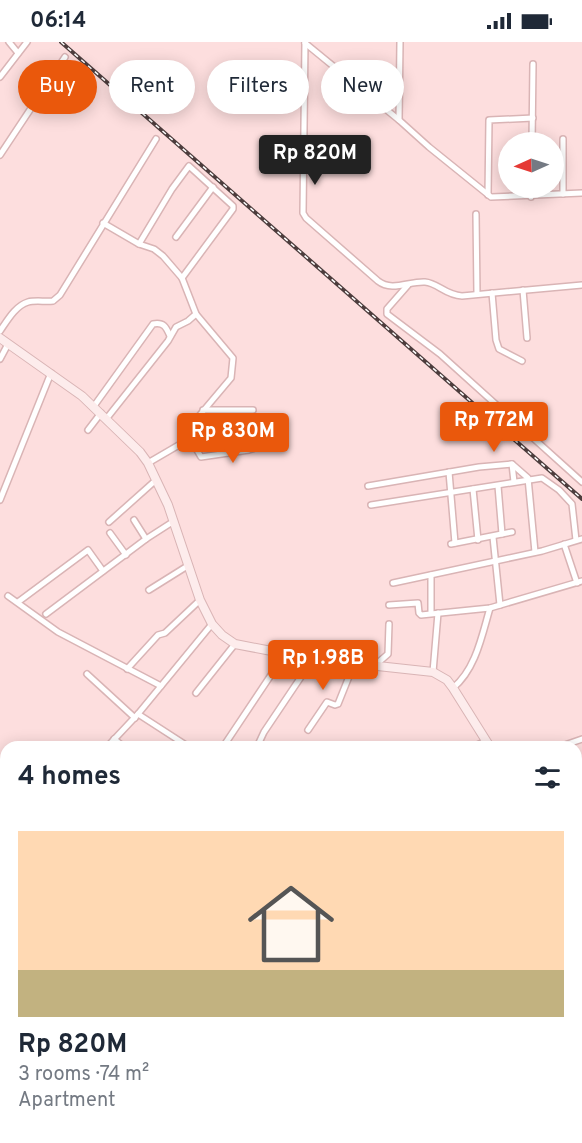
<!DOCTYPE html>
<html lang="en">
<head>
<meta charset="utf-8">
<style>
  :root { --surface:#fff; --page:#f6f6f7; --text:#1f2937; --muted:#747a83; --accent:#ea580c }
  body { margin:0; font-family:Overpass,sans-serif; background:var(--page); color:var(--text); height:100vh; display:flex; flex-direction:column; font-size:22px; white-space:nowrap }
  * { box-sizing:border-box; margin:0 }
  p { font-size:20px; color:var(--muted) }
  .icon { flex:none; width:33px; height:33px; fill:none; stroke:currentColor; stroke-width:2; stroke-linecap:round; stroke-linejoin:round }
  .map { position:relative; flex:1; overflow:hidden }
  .details { position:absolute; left:0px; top:699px; width:582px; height:402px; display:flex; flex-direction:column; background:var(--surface); border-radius:18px 18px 0 0; box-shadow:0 3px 15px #0003 }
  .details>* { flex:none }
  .hud { position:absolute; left:18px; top:18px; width:546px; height:54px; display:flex; gap:12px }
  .needle { width:39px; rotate:267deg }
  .buttons { position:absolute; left:498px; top:90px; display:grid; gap:12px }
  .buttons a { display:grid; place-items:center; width:66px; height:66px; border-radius:50%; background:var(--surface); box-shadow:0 3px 15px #0003; font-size:30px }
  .price { position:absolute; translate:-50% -51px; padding:0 14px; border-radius:6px; background:var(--accent); color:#fff; font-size:20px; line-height:39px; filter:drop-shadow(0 2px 3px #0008) }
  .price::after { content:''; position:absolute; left:50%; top:36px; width:18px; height:14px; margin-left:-9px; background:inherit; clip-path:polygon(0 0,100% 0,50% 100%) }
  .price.current { background:#222; color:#fff }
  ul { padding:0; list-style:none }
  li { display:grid; align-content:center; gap:12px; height:318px; padding:0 18px }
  li span { display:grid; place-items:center; height:186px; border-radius:0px; color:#555 }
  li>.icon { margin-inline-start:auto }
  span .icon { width:108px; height:108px; fill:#fffc; stroke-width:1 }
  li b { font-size:26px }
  h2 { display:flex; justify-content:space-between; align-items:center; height:72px; padding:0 18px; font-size:26px }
  .tag { padding:0 21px; border-radius:27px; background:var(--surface); box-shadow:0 3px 15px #0003; font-size:21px; line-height:54px }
  .tag.current { background:var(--accent); color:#fff }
  .status { display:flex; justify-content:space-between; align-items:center; height:42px; padding:0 30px; background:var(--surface); direction:ltr }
  .status svg { height:16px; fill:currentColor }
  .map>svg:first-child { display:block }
</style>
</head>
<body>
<div class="status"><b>06:14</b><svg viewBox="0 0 49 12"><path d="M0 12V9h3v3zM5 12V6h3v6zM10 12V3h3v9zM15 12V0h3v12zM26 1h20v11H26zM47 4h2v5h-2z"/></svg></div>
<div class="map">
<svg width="582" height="1101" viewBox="0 0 582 1101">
  <rect width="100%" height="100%" fill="#fddede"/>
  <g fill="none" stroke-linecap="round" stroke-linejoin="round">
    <defs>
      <g id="street">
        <polyline points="9,0 18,11"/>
        <path d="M305,0L303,171L306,176L378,239C392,250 409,239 425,240C438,241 445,253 462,254L582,243"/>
        <polyline points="400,0 399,78 429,105 491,155 582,151"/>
        <polyline points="305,1 399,78"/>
        <polyline points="0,35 27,0"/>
        <polyline points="532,100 533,22"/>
        <polyline points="0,113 65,15"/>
        <polyline points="563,152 563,97"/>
        <polyline points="488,153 489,78 533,76"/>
        <polyline points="531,155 532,146"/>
        <polyline points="476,172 477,252"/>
        <polyline points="103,181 139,202 154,207 163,214 182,236"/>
        <polyline points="176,195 213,145"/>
        <polyline points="139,202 172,147 189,124 233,164 233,167 182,236 196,272 233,316 231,336 199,374 196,393 148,421"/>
        <polyline points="408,243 387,267 387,272 440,312 582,440"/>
        <polyline points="523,248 527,296"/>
        <polyline points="492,251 496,298 499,307 522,319"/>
        <path d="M0,289C7,279 15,264 28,260C35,258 46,260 53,259L60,253L156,97"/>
        <polyline points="0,317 8,302"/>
        <path d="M94,364L153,282C164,280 166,285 170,294"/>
        <polyline points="203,368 253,368"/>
        <polyline points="107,376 168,299 176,285 188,279 196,272"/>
        <polyline points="88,388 101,371"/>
        <polyline points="190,396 201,415 249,408 255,406 255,392 262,391 262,383"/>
        <polyline points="512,422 514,440"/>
        <polyline points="449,430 455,501"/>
        <polyline points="368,444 479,425 512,422 528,436 535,510"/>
        <polyline points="498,444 502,492"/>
        <polyline points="473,447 478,498"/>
        <polyline points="0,458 51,331"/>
        <polyline points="371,463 542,436 559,448 572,462 576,498"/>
        <polyline points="134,478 146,497"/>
        <polyline points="109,480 156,438"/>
        <polyline points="110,491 126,513"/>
        <polyline points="493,495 500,563"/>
        <polyline points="451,502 512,490"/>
        <polyline points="564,502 577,541"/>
        <polyline points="431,533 431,571"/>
        <polyline points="393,541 542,509 582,497"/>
        <polyline points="149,548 189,523"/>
        <polyline points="8,554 58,590 161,644"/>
        <polyline points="18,560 88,508 103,529"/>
        <polyline points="389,563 418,561 419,571 421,573 490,566 582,539"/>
        <polyline points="46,572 146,497 174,479"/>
        <polyline points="378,624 380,619 388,612 389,582"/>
        <polyline points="127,627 158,593 165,591 200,558"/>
        <polyline points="433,630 438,571"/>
        <polyline points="87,632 135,676"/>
        <path d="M453,646C476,627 482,593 490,566"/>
        <polyline points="196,651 235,602"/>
        <polyline points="138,672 189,705"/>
        <polyline points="308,688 327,660 335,663 338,662 354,622"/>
        <polyline points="114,697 124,705"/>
        <polyline points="107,705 138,672 212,582"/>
        <polyline points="223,705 285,612"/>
        <polyline points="257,705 264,690 313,617"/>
        <polyline points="473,705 486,699"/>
        <polyline points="559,705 582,697"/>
        <polyline points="4,719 6,726"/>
        <polyline points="0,768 6,773"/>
        <polyline points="576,777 582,778"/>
        <polyline points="576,934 582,927"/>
        <polyline points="0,953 6,953"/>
        <polyline points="55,1095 55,1101"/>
        <polyline points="100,1095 100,1101"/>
        <polyline points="122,1095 123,1101"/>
        <polyline points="130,1095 131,1101"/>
        <polyline points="171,1095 172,1101"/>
        <polyline points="209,1095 209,1101"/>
        <polyline points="256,1095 257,1101"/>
        <polyline points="297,1095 297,1101"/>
        <polyline points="438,1095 438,1101"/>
        <polyline points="463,1095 463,1101"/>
        <polyline points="475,1095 475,1101"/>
      </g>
      <g id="secondary">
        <polyline points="0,296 82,354 140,410 148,421 168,463 200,558 212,582 222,593 235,602 313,617 433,630 447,638 453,646 490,705"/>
        <polyline points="576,850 582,860"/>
        <polyline points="576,1064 582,1062"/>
        <polyline points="361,1101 395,1095"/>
      </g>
    </defs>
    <!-- street casing -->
    <use href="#street" stroke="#d9b4b5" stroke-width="8"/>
    <!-- secondary casing -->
    <use href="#secondary" stroke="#d9b4b5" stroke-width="10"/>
    <!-- street -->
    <use href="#street" stroke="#fff" stroke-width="5"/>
    <!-- secondary -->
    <use href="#secondary" stroke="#fdecec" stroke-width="8"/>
    <defs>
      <polyline id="rail" points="61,0 582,457"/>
    </defs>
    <!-- rail casing -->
    <use href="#rail" stroke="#4d3d3d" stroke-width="4"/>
    <!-- rail -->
    <use href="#rail" stroke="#fff" stroke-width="1.5" stroke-dasharray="4.5" stroke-linecap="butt"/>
  </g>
</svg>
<div class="buttons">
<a><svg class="needle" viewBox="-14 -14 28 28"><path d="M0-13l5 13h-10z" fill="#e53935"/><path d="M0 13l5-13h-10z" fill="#747a83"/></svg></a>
</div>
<b class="price current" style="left:315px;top:144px">Rp 820M</b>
<b class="price" style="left:494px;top:411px">Rp 772M</b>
<b class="price" style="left:233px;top:422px">Rp 830M</b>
<b class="price" style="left:323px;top:649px">Rp 1.98B</b>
<div class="hud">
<a class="tag current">Buy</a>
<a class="tag">Rent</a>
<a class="tag">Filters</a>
<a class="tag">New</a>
</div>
<section class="details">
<h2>4 homes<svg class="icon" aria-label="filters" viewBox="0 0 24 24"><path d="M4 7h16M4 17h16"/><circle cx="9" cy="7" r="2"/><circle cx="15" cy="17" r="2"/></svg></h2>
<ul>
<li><span style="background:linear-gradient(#ffd9b3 75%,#c2b280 0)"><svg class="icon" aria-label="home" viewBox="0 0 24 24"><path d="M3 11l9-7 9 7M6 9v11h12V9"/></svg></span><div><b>Rp 820M</b><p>3 rooms · 74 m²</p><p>Apartment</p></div></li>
</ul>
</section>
</div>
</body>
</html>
